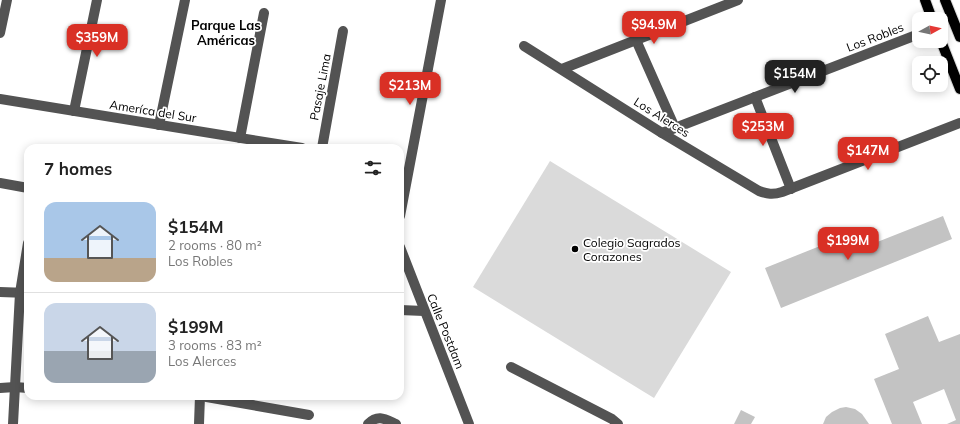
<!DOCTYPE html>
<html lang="en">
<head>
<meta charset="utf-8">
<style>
  :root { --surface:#fff; --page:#f2f2f2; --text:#222; --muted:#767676; --line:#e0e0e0; --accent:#d93025 }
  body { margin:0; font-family:Mulish,sans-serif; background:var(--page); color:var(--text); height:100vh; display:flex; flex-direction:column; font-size:15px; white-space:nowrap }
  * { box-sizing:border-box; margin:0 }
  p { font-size:13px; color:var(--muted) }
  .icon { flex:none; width:22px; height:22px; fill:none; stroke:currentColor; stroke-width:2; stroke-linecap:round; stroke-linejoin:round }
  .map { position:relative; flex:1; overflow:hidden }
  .sheet { position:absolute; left:24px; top:144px; width:380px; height:256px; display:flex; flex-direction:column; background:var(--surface); border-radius:12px; box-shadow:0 2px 10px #0003 }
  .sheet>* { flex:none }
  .needle { width:26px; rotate:82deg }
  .fabs { position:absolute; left:912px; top:12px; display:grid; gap:8px }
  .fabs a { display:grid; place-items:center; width:36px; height:36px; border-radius:8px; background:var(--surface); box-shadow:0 2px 10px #0003; font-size:20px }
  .price { position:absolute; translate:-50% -34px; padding:0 9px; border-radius:8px; background:var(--accent); color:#fff; font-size:13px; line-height:26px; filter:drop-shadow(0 1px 2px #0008) }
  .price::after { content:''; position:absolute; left:50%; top:24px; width:12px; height:9px; margin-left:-6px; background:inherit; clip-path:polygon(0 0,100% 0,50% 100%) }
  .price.on { background:#222; color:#fff }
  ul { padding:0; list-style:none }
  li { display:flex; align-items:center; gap:12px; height:100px; padding:0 20px }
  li+li { border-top:1px solid var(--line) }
  li span { display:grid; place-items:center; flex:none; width:112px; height:80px; border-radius:12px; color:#555 }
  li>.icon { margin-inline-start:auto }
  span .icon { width:48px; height:48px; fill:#fffc; stroke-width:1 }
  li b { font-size:17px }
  h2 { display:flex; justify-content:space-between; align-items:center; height:48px; padding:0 20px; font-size:17px }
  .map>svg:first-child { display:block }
</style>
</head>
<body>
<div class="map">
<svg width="960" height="424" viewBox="0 0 960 424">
  <rect width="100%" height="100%" fill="#fff"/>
  <!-- green -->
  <polygon fill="#dadada" points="550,161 731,272 654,398 473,287"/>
  <!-- building -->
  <g fill="#c3c3c3">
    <polygon points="943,216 952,239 781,308 765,268 850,234 857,250"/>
    <polygon points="928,316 939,342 960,334 960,424 947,424 956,420 944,389 913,402 922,424 892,424 874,379 899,369 885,334"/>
    <polygon points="846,407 855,409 862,414 869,424 823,424 826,417 832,412 840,408"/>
    <polygon points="741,410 755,417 751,424 734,424"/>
  </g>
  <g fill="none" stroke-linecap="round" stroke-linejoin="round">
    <defs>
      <g id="major">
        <polyline points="925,0 932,19"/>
        <polyline points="945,0 960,37"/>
        <polyline points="941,41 960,89"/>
      </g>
    </defs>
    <!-- major casing -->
    <use href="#major" stroke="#dbdbdb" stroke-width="12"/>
    <!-- minor -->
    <g stroke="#535353" stroke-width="10">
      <polyline points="0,33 7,0"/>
      <polyline points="636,40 675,128"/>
      <path d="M524,46L662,133L759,191C767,194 773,195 782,192L960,123"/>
      <polyline points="562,69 738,0"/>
      <polyline points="755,97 791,189"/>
      <polyline points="0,99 302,148"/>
      <polyline points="74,111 97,0"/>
      <polyline points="159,125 185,0"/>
      <polyline points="662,133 919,34"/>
      <polyline points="240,138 264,13"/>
      <polyline points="322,148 343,31"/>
      <polyline points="0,183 28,188"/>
      <polyline points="400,216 441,0"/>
      <polyline points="400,247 469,424"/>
      <polyline points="0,292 28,293"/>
      <polyline points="400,310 424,311"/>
      <polyline points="511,367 612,419 618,424"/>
      <polyline points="0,388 15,387 28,388"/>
      <polyline points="201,396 309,415"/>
      <polyline points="13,424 20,293 28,243"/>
      <polyline points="199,424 200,396"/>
      <path d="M368,424C378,414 385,419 396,424"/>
    </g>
    <!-- major -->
    <use href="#major" stroke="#000" stroke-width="10"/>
  </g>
  <!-- markers -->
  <circle fill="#000" stroke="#fff" stroke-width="1.5" cx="575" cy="249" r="4"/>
  <g text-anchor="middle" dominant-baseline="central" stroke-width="3.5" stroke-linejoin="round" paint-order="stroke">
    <!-- street labels -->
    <g font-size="12" fill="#000" stroke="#fff">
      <text transform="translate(875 37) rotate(-21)">Los Robles</text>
      <text transform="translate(320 87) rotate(-79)">Pasaje Lima</text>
      <text transform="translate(153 111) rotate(9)">Ameríca del Sur</text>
      <text transform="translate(662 117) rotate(32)">Los Alerces</text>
      <text transform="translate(446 331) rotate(68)">Calle Postdam</text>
    </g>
    <!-- poi labels -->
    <g font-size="12" fill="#000" stroke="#fff" text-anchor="start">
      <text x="583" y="242">Colegio Sagrados<tspan x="583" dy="14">Corazones</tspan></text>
    </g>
    <!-- neighbourhood labels -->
    <g font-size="13" font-weight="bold" fill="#000" stroke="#fff">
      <text x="226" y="25">Parque Las<tspan x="226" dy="15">Américas</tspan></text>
    </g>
  </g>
</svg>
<div class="fabs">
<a><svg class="needle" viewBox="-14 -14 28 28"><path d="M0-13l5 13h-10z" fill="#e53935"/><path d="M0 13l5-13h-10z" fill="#767676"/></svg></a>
<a><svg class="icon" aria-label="locate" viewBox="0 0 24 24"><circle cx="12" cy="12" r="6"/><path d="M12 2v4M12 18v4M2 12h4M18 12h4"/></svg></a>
</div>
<b class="price" style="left:654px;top:45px">$94.9M</b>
<b class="price" style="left:97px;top:58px">$359M</b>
<b class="price on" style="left:795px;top:94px">$154M</b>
<b class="price" style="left:410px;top:106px">$213M</b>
<b class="price" style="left:763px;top:147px">$253M</b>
<b class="price" style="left:868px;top:171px">$147M</b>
<b class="price" style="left:848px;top:261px">$199M</b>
<section class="sheet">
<h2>7 homes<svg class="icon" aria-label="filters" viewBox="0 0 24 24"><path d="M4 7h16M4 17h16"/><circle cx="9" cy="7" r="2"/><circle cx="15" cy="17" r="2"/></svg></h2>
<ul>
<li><span style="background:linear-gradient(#a9c7e8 70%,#b9a48a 0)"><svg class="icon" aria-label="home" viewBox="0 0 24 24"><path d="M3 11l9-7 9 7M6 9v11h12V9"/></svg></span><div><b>$154M</b><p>2 rooms · 80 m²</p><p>Los Robles</p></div></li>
<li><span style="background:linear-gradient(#c9d6e8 60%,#9aa5b1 0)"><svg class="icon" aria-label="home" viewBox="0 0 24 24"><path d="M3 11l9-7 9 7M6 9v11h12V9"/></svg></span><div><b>$199M</b><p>3 rooms · 83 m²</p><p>Los Alerces</p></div></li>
</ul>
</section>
</div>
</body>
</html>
